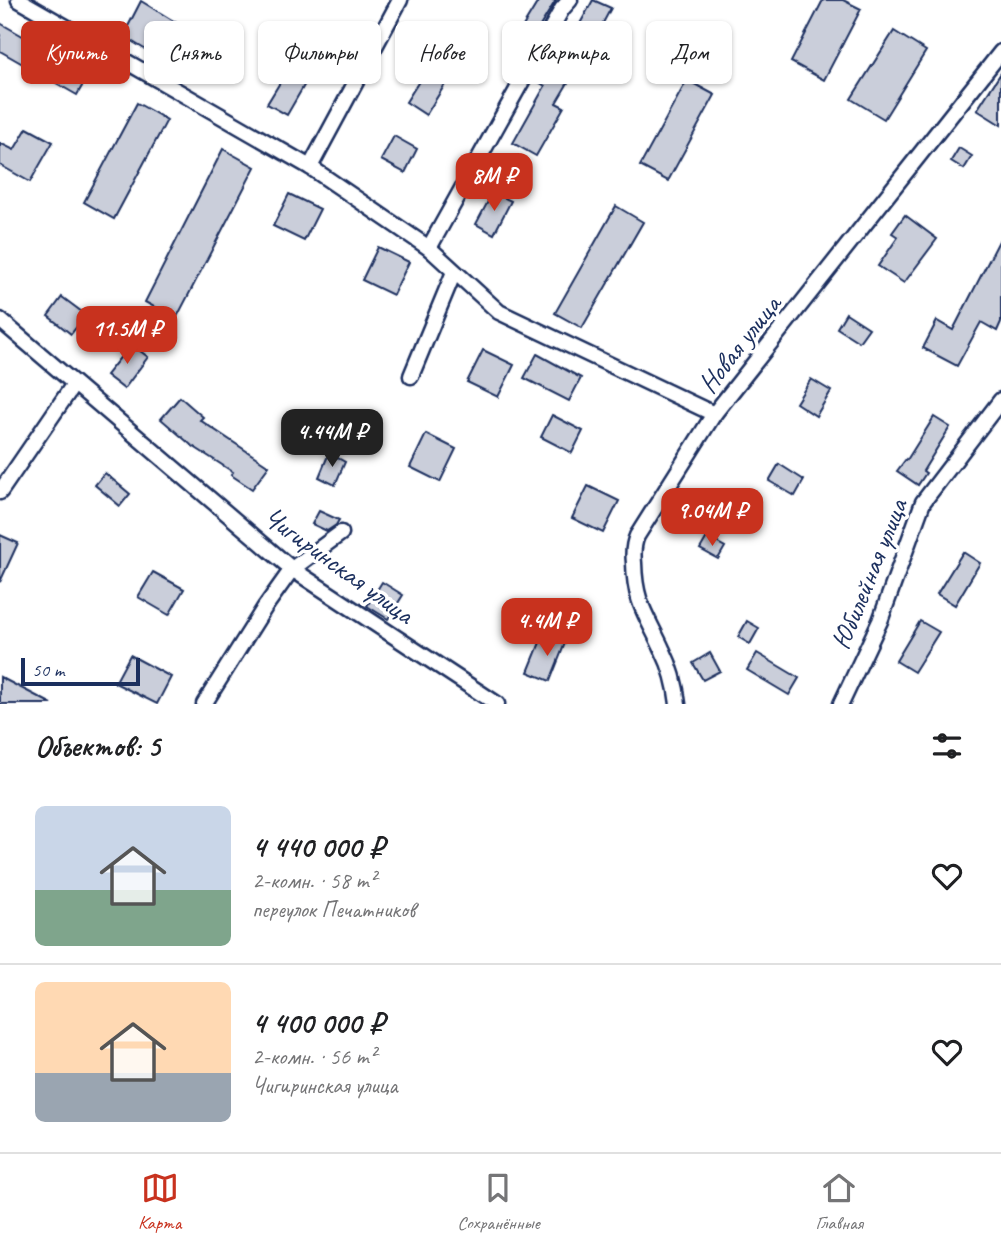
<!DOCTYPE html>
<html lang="ru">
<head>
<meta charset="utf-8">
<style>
  :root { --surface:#fff; --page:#f2f2f2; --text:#202124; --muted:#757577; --line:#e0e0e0; --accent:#c8321e }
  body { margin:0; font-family:Caveat,sans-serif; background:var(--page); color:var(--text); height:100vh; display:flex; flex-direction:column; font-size:26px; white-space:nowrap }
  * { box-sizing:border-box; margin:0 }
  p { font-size:23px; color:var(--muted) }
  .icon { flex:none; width:38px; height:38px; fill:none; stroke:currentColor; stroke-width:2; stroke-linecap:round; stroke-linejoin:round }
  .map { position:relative; height:704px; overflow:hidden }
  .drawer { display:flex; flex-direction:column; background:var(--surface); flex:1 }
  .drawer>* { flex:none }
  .top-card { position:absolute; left:21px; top:21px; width:959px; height:63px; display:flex; gap:14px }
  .scale { position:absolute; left:21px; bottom:18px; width:119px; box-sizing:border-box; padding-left:7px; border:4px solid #1b2f5e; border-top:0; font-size:19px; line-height:24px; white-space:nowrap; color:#1b2f5e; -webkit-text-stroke:5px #fff; paint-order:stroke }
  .price { position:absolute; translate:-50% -60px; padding:0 16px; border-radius:14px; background:var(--accent); color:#fff; font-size:23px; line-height:46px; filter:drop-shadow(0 2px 4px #0008) }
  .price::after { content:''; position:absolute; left:50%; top:42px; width:21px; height:16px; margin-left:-10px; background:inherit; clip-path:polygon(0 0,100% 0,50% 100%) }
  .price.selected { background:#222; color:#fff }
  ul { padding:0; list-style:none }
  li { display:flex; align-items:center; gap:21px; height:175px; padding:0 35px }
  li+li { border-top:2px solid var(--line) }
  li span { display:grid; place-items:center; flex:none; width:196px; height:140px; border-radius:10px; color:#555 }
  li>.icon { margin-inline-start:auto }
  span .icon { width:84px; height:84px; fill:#fffc; stroke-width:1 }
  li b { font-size:30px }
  h2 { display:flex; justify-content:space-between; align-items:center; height:84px; padding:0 35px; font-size:30px }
  .chip { padding:0 24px; border-radius:10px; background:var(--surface); box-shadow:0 2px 5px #0004; font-size:24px; line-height:63px }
  .chip.selected { background:var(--accent); color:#fff }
  .menu { display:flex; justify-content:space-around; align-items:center; height:98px; border-top:2px solid var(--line); background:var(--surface); font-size:19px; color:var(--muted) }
  .menu a { display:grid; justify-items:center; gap:4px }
  .menu .selected { color:var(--accent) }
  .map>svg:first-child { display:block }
</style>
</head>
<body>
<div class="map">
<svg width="1001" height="704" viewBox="0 0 1001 704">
  <rect width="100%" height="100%" fill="#fff"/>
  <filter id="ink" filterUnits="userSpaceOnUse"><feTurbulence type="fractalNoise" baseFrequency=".0143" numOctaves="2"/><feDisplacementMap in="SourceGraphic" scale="14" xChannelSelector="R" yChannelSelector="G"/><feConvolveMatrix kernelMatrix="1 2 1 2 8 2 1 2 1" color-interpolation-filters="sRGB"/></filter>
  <g filter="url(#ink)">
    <!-- building -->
    <g fill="#caceda" stroke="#1b2f5e" stroke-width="2">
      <polygon points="539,0 556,0 526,49 514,41"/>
      <polygon points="593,0 611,8 587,53 579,49 566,73 572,76 556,103 564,107 536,156 513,143 545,86 534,79 549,53 560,60"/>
      <polygon points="823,0 843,0 861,9 824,80 791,62"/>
      <polygon points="141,1 208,42 189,76 123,36"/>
      <polygon points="0,23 89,74 77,95 0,51"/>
      <polygon points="436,30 467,49 426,115 406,102 436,54 425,48"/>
      <polygon points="894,31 926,51 884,119 851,99"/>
      <polygon points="287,71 306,82 287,115 267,104"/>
      <polygon points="1001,73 1001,125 977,110"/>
      <polygon points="687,80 715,95 668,181 640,166"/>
      <polygon points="137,103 167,120 114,219 84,202"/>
      <polygon points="27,128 53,142 30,182 0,165 0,143 14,150"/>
      <polygon points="394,136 417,149 405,173 381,160"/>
      <polygon points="959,148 972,156 964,169 951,161"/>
      <polygon points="223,149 255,167 176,319 145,302"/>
      <polygon points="493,192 511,201 494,234 476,224"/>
      <polygon points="289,194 320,209 304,241 273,226"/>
      <polygon points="616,206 643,222 582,328 555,313"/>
      <polygon points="905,215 937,239 904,283 878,266 898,237 892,233"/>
      <polygon points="1001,237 1001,322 997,331 981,322 957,366 923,348 937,321 953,330"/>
      <polygon points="378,247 409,262 393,295 362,280"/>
      <polygon points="62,297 86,315 71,334 48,316"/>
      <polygon points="846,313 869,328 859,342 837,328"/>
      <polygon points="131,344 148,357 124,389 106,375"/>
      <polygon points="483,350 514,365 498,397 467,382"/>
      <polygon points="537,354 581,378 569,401 524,378"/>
      <polygon points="811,379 831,391 816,416 796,403"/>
      <polygon points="180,397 203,417 200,420 269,466 252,489 231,475 233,472 191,445 161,419"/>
      <polygon points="360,415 373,420 364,443 352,436"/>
      <polygon points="552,415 583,431 572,453 541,437"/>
      <polygon points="934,417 950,427 923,471 926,473 918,485 897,471 906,459 907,460"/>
      <polygon points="426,434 456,449 440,482 410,467"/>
      <polygon points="329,453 345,462 335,485 319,477"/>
      <polygon points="779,464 804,480 795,496 769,481"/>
      <polygon points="105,473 130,494 120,506 95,485"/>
      <polygon points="588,486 619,501 603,533 572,518"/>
      <polygon points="733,491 755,504 746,520 724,507"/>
      <polygon points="319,511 339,520 336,525 327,531 312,524"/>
      <polygon points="0,535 18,543 0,582"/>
      <polygon points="707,537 725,547 718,559 700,549"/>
      <polygon points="963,552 980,563 955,605 937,594"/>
      <polygon points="153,572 184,589 169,615 138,597"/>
      <polygon points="382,582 403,595 388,619 367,606"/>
      <polygon points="747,621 759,628 750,644 738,637"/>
      <polygon points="920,621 939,632 914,672 896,661"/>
      <polygon points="543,635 565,643 550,681 528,672"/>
      <polygon points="710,653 720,671 703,680 693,663"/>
      <polygon points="757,653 799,678 789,695 747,670"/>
      <polygon points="130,655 171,677 157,704 115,683"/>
      <polygon points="0,677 52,704 0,704"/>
    </g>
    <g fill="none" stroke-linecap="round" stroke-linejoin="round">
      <defs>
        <g id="minor">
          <polyline points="19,0 310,167 429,248 499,312 714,414"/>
          <polyline points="310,167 400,0"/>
          <polyline points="429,248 562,9 570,0"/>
          <polyline points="0,320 292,569 497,704"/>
          <polyline points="411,376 454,272"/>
          <polyline points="0,492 74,384"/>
          <polyline points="204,704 265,607 292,569 341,533"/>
          <path d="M678,704C676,686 671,667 663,651C647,615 635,605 634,563C633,554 633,545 637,536L714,414L1001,52"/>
          <polyline points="841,704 880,621 923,502 1001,400"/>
        </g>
      </defs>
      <!-- minor casing -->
      <use href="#minor" stroke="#1b2f5e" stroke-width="19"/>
      <!-- minor -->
      <use href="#minor" stroke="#fff" stroke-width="14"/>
    </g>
  </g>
  <g text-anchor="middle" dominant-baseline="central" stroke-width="7" stroke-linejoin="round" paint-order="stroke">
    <!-- street labels -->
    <g font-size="28" fill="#1b2f5e" stroke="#fff">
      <text transform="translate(739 344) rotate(-52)">Новая улица</text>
      <text transform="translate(339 565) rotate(36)">Чигиринская улица</text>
      <text transform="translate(869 574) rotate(-68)">Юбилейная улица</text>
    </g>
  </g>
</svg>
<div class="scale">50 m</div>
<b class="price" style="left:494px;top:213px">8M ₽</b>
<b class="price" style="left:127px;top:366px">11.5M ₽</b>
<b class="price selected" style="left:332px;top:469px">4.44M ₽</b>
<b class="price" style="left:712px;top:548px">9.04M ₽</b>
<b class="price" style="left:547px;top:658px">4.4M ₽</b>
<div class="top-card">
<a class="chip selected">Купить</a>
<a class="chip">Снять</a>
<a class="chip">Фильтры</a>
<a class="chip">Новое</a>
<a class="chip">Квартира</a>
<a class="chip">Дом</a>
</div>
</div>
<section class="drawer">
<h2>Объектов: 5<svg class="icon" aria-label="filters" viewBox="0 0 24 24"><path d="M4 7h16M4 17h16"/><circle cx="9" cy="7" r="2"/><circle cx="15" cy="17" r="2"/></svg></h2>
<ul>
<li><span style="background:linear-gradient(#c9d6e8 60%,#7fa58c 0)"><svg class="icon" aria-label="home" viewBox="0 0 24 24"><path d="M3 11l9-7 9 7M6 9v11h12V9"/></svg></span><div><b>4 440 000 ₽</b><p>2-комн. · 58 m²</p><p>переулок Печатников</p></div><svg class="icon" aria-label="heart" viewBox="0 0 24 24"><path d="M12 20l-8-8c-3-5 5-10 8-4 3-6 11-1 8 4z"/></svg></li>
<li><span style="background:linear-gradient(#ffd9b3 65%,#9aa5b1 0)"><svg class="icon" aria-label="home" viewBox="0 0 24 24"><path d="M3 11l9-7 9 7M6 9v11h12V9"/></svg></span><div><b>4 400 000 ₽</b><p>2-комн. · 56 m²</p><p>Чигиринская улица</p></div><svg class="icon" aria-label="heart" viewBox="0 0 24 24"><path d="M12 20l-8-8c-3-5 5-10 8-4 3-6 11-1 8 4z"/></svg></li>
</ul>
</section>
<nav class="menu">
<a class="selected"><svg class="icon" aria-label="map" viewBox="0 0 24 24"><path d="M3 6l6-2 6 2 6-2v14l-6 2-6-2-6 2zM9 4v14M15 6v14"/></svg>Карта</a>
<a><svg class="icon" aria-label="saved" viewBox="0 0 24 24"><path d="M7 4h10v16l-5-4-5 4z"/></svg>Сохранённые</a>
<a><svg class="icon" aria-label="home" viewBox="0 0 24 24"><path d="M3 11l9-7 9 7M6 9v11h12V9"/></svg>Главная</a>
</nav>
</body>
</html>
